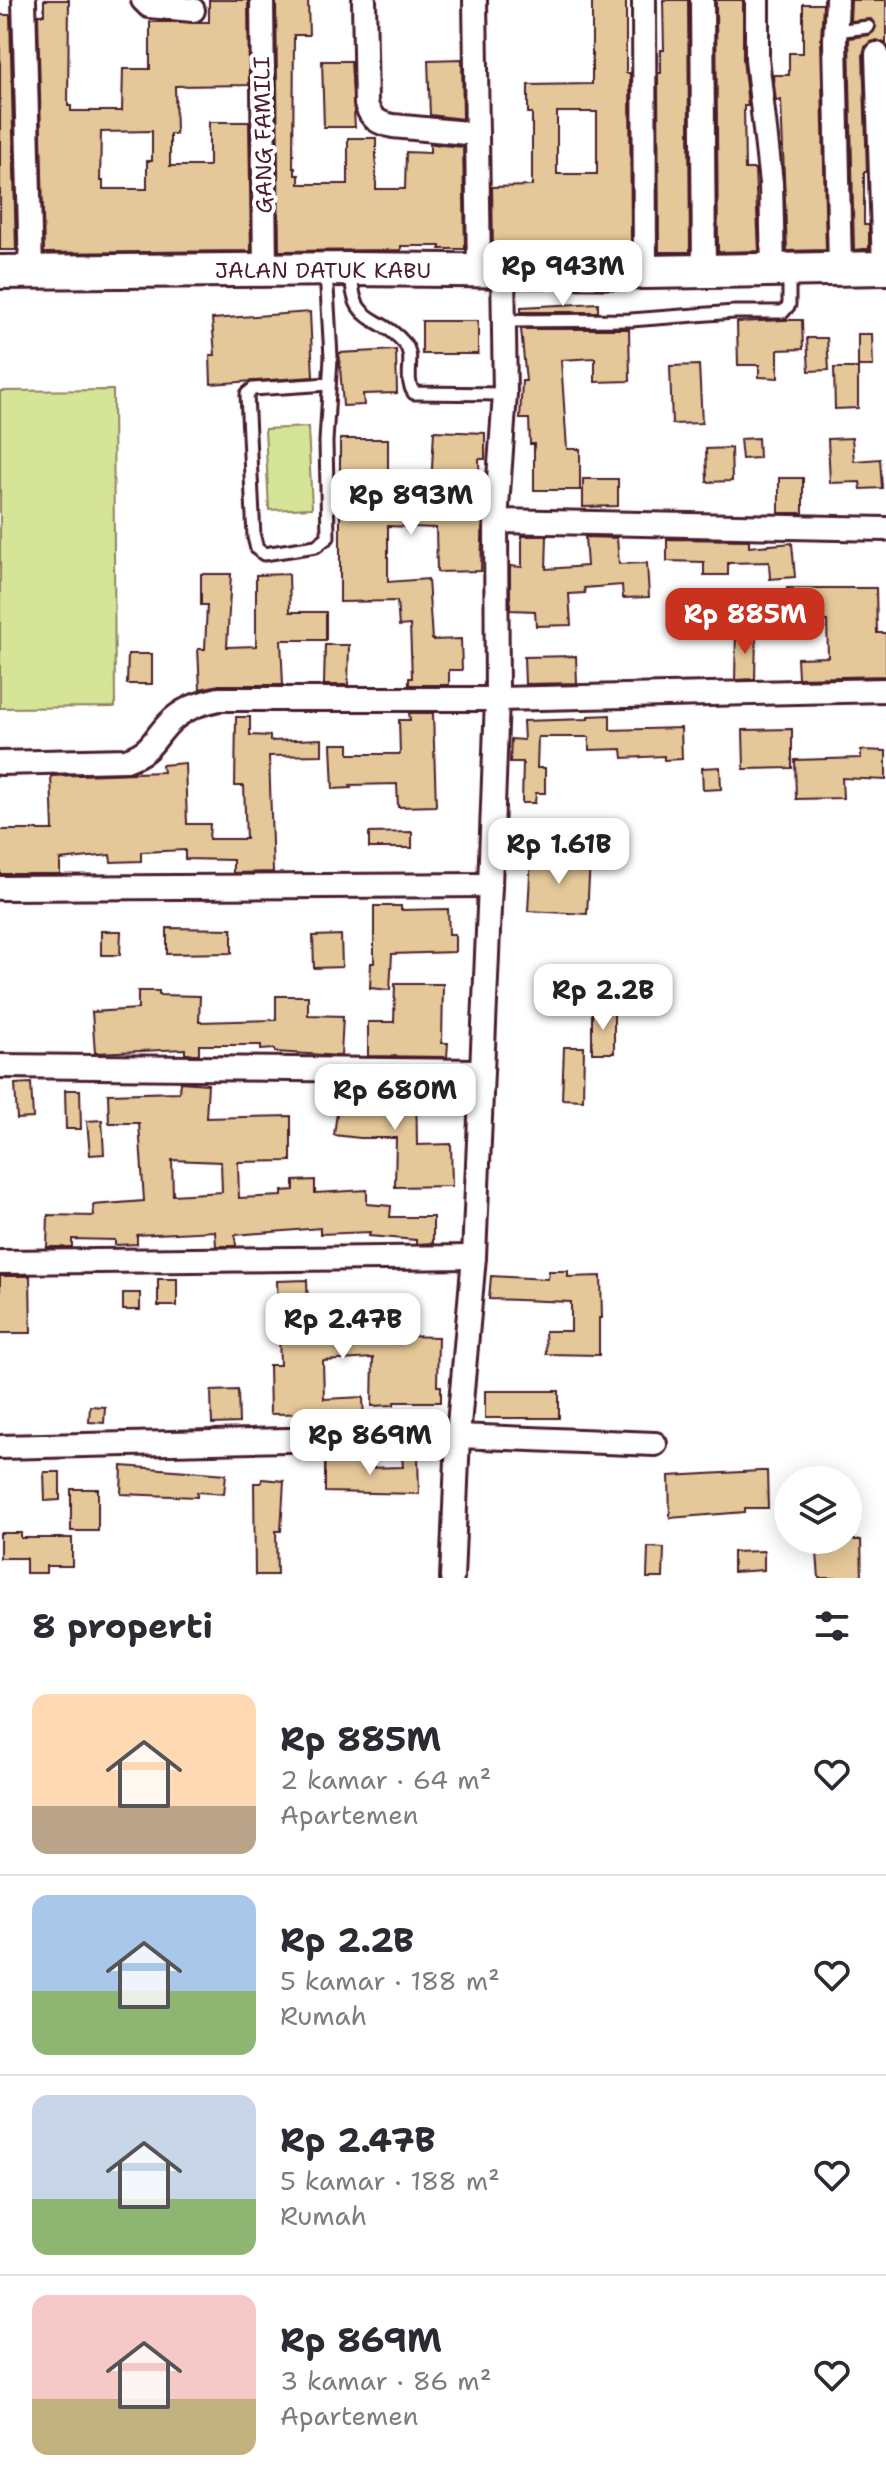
<!DOCTYPE html>
<html lang="id">
<head>
<meta charset="utf-8">
<style>
  :root { --surface:#fff; --page:#f7f7f7; --text:#2b2b33; --muted:#7c7c81; --line:#e1e1e2; --accent:#c8321e }
  body { margin:0; font-family:"Shantell Sans",sans-serif; background:var(--page); color:var(--text); height:100vh; display:flex; flex-direction:column; font-size:30px; white-space:nowrap }
  * { box-sizing:border-box; margin:0 }
  p { font-size:26px; color:var(--muted) }
  .icon { flex:none; width:44px; height:44px; fill:none; stroke:currentColor; stroke-width:2; stroke-linecap:round; stroke-linejoin:round }
  .map { position:relative; height:1578px; overflow:hidden }
  .sheet { display:flex; flex-direction:column; background:var(--surface); flex:1 }
  .sheet>* { flex:none }
  .controls { position:absolute; left:774px; top:1466px; display:grid; gap:16px }
  .controls a { display:grid; place-items:center; width:88px; height:88px; border-radius:50%; background:var(--surface); box-shadow:0 4px 20px #0003; font-size:40px }
  .price { position:absolute; translate:-50% -68px; padding:0 18px; border-radius:16px; background:#fff; color:#222; font-size:26px; line-height:52px; filter:drop-shadow(0 2px 4px #0008) }
  .price::after { content:''; position:absolute; left:50%; top:48px; width:24px; height:18px; margin-left:-12px; background:inherit; clip-path:polygon(0 0,100% 0,50% 100%) }
  .price.active { background:var(--accent); color:#fff }
  ul { padding:0; list-style:none }
  li { display:flex; align-items:center; gap:24px; height:200px; padding:0 32px }
  li+li { border-top:2px solid var(--line) }
  li span { display:grid; place-items:center; flex:none; width:224px; height:160px; border-radius:16px; color:#555 }
  li>.icon { margin-inline-start:auto }
  span .icon { width:96px; height:96px; fill:#fffc; stroke-width:1 }
  li b { font-size:34px }
  h2 { display:flex; justify-content:space-between; align-items:center; height:96px; padding:0 32px; font-size:34px }
  .map>svg:first-child { display:block }
</style>
</head>
<body>
<div class="map">
<svg width="886" height="1578" viewBox="0 0 886 1578">
  <rect width="100%" height="100%" fill="#fff"/>
  <filter id="ink" filterUnits="userSpaceOnUse"><feTurbulence type="fractalNoise" baseFrequency=".0125" numOctaves="2"/><feDisplacementMap in="SourceGraphic" scale="16" xChannelSelector="R" yChannelSelector="G"/><feConvolveMatrix kernelMatrix="1 2 1 2 8 2 1 2 1" color-interpolation-filters="sRGB"/></filter>
  <g filter="url(#ink)">
    <!-- green -->
    <g fill="#d5e497" stroke="#908261" stroke-width="2">
      <polygon points="113,390 115,707 0,708 0,391"/>
      <polygon points="308,427 312,508 269,510 265,429"/>
    </g>
    <!-- building -->
    <g fill="#e5c899" stroke="#4a1f2b" stroke-width="2" fill-rule="evenodd">
      <path d="M44,0H69L68,106H71V111H122L123,69H150V22H209V0H248L249,85L175,86L176,134H170V166H209V122H249L251,251L44,253L38,15H44ZM152,131V161H147V189H103V181H100L101,132Z"/>
      <polygon points="276,0 308,0 309,35 294,35 293,168 295,168 295,175 299,175 299,184 348,184 348,138 376,138 376,189 405,189 406,152 430,153 430,144 463,147 465,249 440,249 440,246 401,246 401,250 279,251"/>
      <path d="M592,0H626V73H630L631,253L493,251L492,187L532,186V113H528V85L592,84ZM557,112H597V174H557Z"/>
      <polygon points="663,0 688,0 690,252 659,252 658,73 661,73 661,50 664,50"/>
      <polygon points="716,0 743,0 743,59 748,106 744,106 745,169 755,169 759,251 718,252"/>
      <polygon points="851,0 886,0 886,44 877,40 870,42 865,47 863,54 867,172 864,172 864,225 869,225 869,249 864,249 854,250 849,38 870,35 876,27 871,19 850,21"/>
      <polygon points="803,4 823,4 821,40 826,250 787,251 781,100 776,101 773,75 789,75 789,53 803,53"/>
      <polygon points="0,15 10,15 16,250 0,250"/>
      <polygon points="462,59 463,119 430,115 428,60"/>
      <polygon points="322,61 351,61 355,127 324,127"/>
      <polygon points="598,303 598,312 521,312 521,307"/>
      <polygon points="310,312 313,377 211,384 210,355 215,355 212,319"/>
      <polygon points="786,320 802,320 803,349 778,350 778,378 759,377 759,365 738,365 737,322"/>
      <rect x="422" y="321" width="56" height="33"/>
      <polygon points="521,329 629,329 630,381 595,382 595,358 561,360 567,449 580,449 580,490 534,490 534,444 530,444 529,419 520,419 522,381 526,381"/>
      <polygon points="858,334 872,334 873,366 858,366"/>
      <polygon points="807,338 827,338 829,370 809,371"/>
      <polygon points="396,350 397,393 363,394 364,405 343,406 339,353"/>
      <polygon points="699,365 702,423 672,424 670,366"/>
      <polygon points="834,368 858,368 858,408 835,409"/>
      <polygon points="434,431 485,433 485,459 479,459 480,508 483,508 481,571 437,572 436,528 388,526 388,582 428,579 432,640 461,639 462,670 449,670 449,685 409,685 409,678 412,678 410,625 399,626 397,601 340,602 340,439 388,439 388,506 430,506"/>
      <polygon points="758,438 759,458 742,459 740,439"/>
      <polygon points="852,438 854,461 880,459 882,488 861,489 860,482 830,483 828,439"/>
      <polygon points="731,448 732,481 707,482 706,449"/>
      <rect x="779" y="478" width="24" height="35"/>
      <polygon points="583,479 618,479 618,506 583,507"/>
      <polygon points="522,536 547,536 546,569 587,566 585,537 617,538 619,564 647,563 649,597 623,598 622,585 584,588 585,593 569,594 571,625 536,626 535,611 510,610 510,566 522,567"/>
      <polygon points="667,539 749,540 749,547 792,543 795,577 770,579 769,562 728,563 728,575 704,575 704,562 667,561"/>
      <polygon points="201,574 231,574 227,647 256,646 256,575 289,574 290,612 326,612 326,640 281,640 283,685 219,685 200,689 198,649 205,649 207,605 201,605"/>
      <polygon points="787,588 876,588 877,633 886,633 886,676 798,678 797,658 828,657 827,621 787,621"/>
      <polygon points="736,632 756,633 755,679 735,680"/>
      <polygon points="325,645 349,645 348,685 324,685"/>
      <polygon points="128,654 152,654 152,684 127,684"/>
      <polygon points="576,656 577,683 525,684 524,657"/>
      <polygon points="409,713 433,713 436,806 398,807 397,784 350,785 351,788 333,789 331,744 349,744 349,754 400,754 399,720 410,720"/>
      <polygon points="610,715 610,730 681,728 682,759 664,760 664,756 623,758 622,749 589,750 589,737 538,737 537,768 545,768 545,793 536,793 535,803 522,803 523,762 510,762 511,739 524,740 523,721 588,719 588,716"/>
      <polygon points="236,717 250,717 250,735 270,736 270,741 322,739 322,755 269,756 273,872 233,873 233,860 185,859 185,850 141,852 141,861 111,862 110,855 60,860 60,874 0,874 0,830 53,830 51,776 163,772 162,765 185,763 187,824 210,824 209,839 246,839 244,786 235,786"/>
      <polygon points="792,729 792,768 744,769 743,730"/>
      <polygon points="861,750 886,751 886,780 842,778 843,798 796,799 795,760 861,758"/>
      <polygon points="720,767 721,789 703,790 702,768"/>
      <polygon points="412,832 412,848 369,848 369,833"/>
      <polygon points="531,857 590,861 587,914 528,911"/>
      <polygon points="374,906 401,906 401,910 448,909 449,934 455,934 455,952 392,954 390,990 370,988 371,963 374,963"/>
      <polygon points="167,928 232,929 232,953 167,954"/>
      <polygon points="101,931 121,931 120,955 101,955"/>
      <polygon points="341,935 342,967 314,968 313,936"/>
      <polygon points="395,984 443,984 442,1043 448,1043 447,1057 368,1056 368,1022 394,1022"/>
      <polygon points="138,991 159,991 159,995 200,996 199,1022 276,1020 276,996 308,996 308,1015 343,1016 341,1056 275,1052 275,1049 261,1050 261,1045 199,1045 199,1054 185,1054 185,1049 95,1053 92,1012 138,1009"/>
      <polygon points="614,1011 614,1053 592,1053 592,1012"/>
      <polygon points="564,1047 584,1047 583,1100 562,1099"/>
      <path d="M180,1082L208,1084L206,1118L291,1116V1161L238,1162L239,1198L282,1196V1191L294,1190V1181L315,1180V1193L367,1190V1204L391,1206L390,1217H433V1243L416,1244V1240L369,1236L370,1232L320,1234V1228L235,1235L236,1246H216L215,1231L137,1235V1244L115,1245V1240L72,1239V1247H47L48,1215L94,1216L93,1205L144,1201L139,1123H109L108,1094L179,1092ZM172,1160L221,1162L222,1192L173,1195Z"/>
      <polygon points="31,1083 33,1118 17,1119 15,1084"/>
      <polygon points="367,1084 416,1084 417,1145 451,1144 452,1186 395,1187 396,1138 360,1138 334,1135 340,1090 367,1094"/>
      <polygon points="65,1090 80,1090 81,1129 66,1129"/>
      <polygon points="102,1120 104,1154 90,1155 87,1121"/>
      <polygon points="549,1271 568,1271 568,1277 601,1276 602,1318 599,1318 599,1355 546,1354 545,1331 571,1331 571,1302 489,1299 491,1276 548,1279"/>
      <polygon points="0,1276 30,1276 31,1333 0,1333"/>
      <rect x="158" y="1279" width="19" height="27"/>
      <polygon points="307,1280 308,1314 352,1313 353,1339 404,1339 404,1336 438,1337 437,1386 441,1386 441,1402 394,1402 394,1405 372,1406 373,1358 323,1361 324,1399 363,1397 364,1424 343,1425 342,1413 270,1414 269,1365 280,1365 277,1281"/>
      <rect x="123" y="1293" width="17" height="17"/>
      <polygon points="238,1390 239,1423 212,1424 211,1391"/>
      <rect x="485" y="1391" width="74" height="27"/>
      <polygon points="90,1406 105,1407 104,1423 89,1422"/>
      <polygon points="325,1456 364,1456 364,1468 403,1467 402,1457 418,1457 419,1494 325,1492"/>
      <polygon points="122,1466 226,1474 224,1494 197,1492 197,1497 121,1494"/>
      <polygon points="760,1471 767,1471 768,1508 745,1508 745,1512 670,1518 669,1476"/>
      <polygon points="44,1472 60,1472 60,1500 45,1501"/>
      <polygon points="262,1479 284,1481 281,1531 276,1531 277,1575 255,1575 254,1483 261,1483"/>
      <rect x="71" y="1489" width="27" height="42"/>
      <polygon points="0,1533 21,1533 21,1538 72,1538 72,1566 46,1566 46,1573 26,1573 26,1558 0,1558"/>
      <polygon points="816,1540 861,1540 862,1578 819,1578"/>
      <polygon points="648,1547 664,1548 663,1578 647,1578"/>
      <polygon points="764,1551 764,1570 733,1572 733,1552"/>
    </g>
    <g fill="none" stroke-linecap="round" stroke-linejoin="round">
      <defs>
        <g id="lane">
          <polyline points="836,31 868,27"/>
          <polyline points="326,271 331,357 326,442 328,537 316,546 264,554 257,549 254,537 247,394 253,389 329,384"/>
          <path d="M352,271C350,327 380,313 405,344C416,358 403,378 414,393L505,394"/>
          <polyline points="503,321 631,320 734,312 783,312 789,305 789,272"/>
        </g>
        <g id="street">
          <polyline points="24,0 31,272"/>
          <polyline points="143,0 149,6 193,10"/>
          <polyline points="262,0 265,269"/>
          <path d="M364,0L366,104C371,119 378,123 393,126L477,134"/>
          <polyline points="475,0 479,270"/>
          <polyline points="644,0 645,272"/>
          <polyline points="702,0 704,271"/>
          <polyline points="757,0 757,59 771,183 773,270"/>
          <polyline points="837,0 835,40 840,269"/>
          <polyline points="877,54 884,268"/>
          <polyline points="496,521 886,529"/>
          <path d="M0,763L126,760C152,751 151,742 168,724C182,709 200,703 219,699H497L886,690"/>
          <polyline points="0,888 490,885"/>
          <polyline points="0,1066 480,1071"/>
          <polyline points="0,1262 474,1257"/>
          <polyline points="0,1447 458,1436 655,1444"/>
          <polyline points="452,1578 458,1436 474,1257 490,885 497,699 496,521 505,394 503,270"/>
        </g>
        <polyline id="secondary" points="0,272 352,269 645,272 886,268"/>
      </defs>
      <!-- lane casing -->
      <use href="#lane" stroke="#4a1f2b" stroke-width="17"/>
      <!-- street casing -->
      <use href="#street" stroke="#4a1f2b" stroke-width="28"/>
      <!-- secondary casing -->
      <use href="#secondary" stroke="#4a1f2b" stroke-width="38"/>
      <!-- lane -->
      <use href="#lane" stroke="#fff" stroke-width="11"/>
      <!-- street -->
      <use href="#street" stroke="#fff" stroke-width="22"/>
      <!-- secondary -->
      <use href="#secondary" stroke="#fff" stroke-width="32"/>
    </g>
  </g>
  <g text-anchor="middle" dominant-baseline="central" stroke-width="8" stroke-linejoin="round" paint-order="stroke">
    <!-- street labels -->
    <g font-size="22" fill="#4a1f2b" stroke="#fff">
      <text transform="translate(263 135) rotate(-91)">GANG FAMILI</text>
      <text x="323" y="270">JALAN DATUK KABU</text>
    </g>
  </g>
</svg>
<div class="controls">
<a><svg class="icon" aria-label="layers" viewBox="0 0 24 24"><path d="M12 4l9 5-9 5-9-5zM3 14l9 5 9-5"/></svg></a>
</div>
<b class="price" style="left:563px;top:308px">Rp 943M</b>
<b class="price" style="left:411px;top:537px">Rp 893M</b>
<b class="price active" style="left:745px;top:656px">Rp 885M</b>
<b class="price" style="left:559px;top:886px">Rp 1.61B</b>
<b class="price" style="left:603px;top:1032px">Rp 2.2B</b>
<b class="price" style="left:395px;top:1132px">Rp 680M</b>
<b class="price" style="left:343px;top:1361px">Rp 2.47B</b>
<b class="price" style="left:370px;top:1477px">Rp 869M</b>
</div>
<section class="sheet">
<h2>8 properti<svg class="icon" aria-label="filters" viewBox="0 0 24 24"><path d="M4 7h16M4 17h16"/><circle cx="9" cy="7" r="2"/><circle cx="15" cy="17" r="2"/></svg></h2>
<ul>
<li><span style="background:linear-gradient(#ffd9b3 70%,#b9a48a 0)"><svg class="icon" aria-label="home" viewBox="0 0 24 24"><path d="M3 11l9-7 9 7M6 9v11h12V9"/></svg></span><div><b>Rp 885M</b><p>2 kamar · 64 m²</p><p>Apartemen</p></div><svg class="icon" aria-label="heart" viewBox="0 0 24 24"><path d="M12 20l-8-8c-3-5 5-10 8-4 3-6 11-1 8 4z"/></svg></li>
<li><span style="background:linear-gradient(#a9c7e8 60%,#8fb573 0)"><svg class="icon" aria-label="home" viewBox="0 0 24 24"><path d="M3 11l9-7 9 7M6 9v11h12V9"/></svg></span><div><b>Rp 2.2B</b><p>5 kamar · 188 m²</p><p>Rumah</p></div><svg class="icon" aria-label="heart" viewBox="0 0 24 24"><path d="M12 20l-8-8c-3-5 5-10 8-4 3-6 11-1 8 4z"/></svg></li>
<li><span style="background:linear-gradient(#c9d6e8 65%,#8fb573 0)"><svg class="icon" aria-label="home" viewBox="0 0 24 24"><path d="M3 11l9-7 9 7M6 9v11h12V9"/></svg></span><div><b>Rp 2.47B</b><p>5 kamar · 188 m²</p><p>Rumah</p></div><svg class="icon" aria-label="heart" viewBox="0 0 24 24"><path d="M12 20l-8-8c-3-5 5-10 8-4 3-6 11-1 8 4z"/></svg></li>
<li><span style="background:linear-gradient(#f6c9c9 65%,#c2b280 0)"><svg class="icon" aria-label="home" viewBox="0 0 24 24"><path d="M3 11l9-7 9 7M6 9v11h12V9"/></svg></span><div><b>Rp 869M</b><p>3 kamar · 86 m²</p><p>Apartemen</p></div><svg class="icon" aria-label="heart" viewBox="0 0 24 24"><path d="M12 20l-8-8c-3-5 5-10 8-4 3-6 11-1 8 4z"/></svg></li>
</ul>
</section>
</body>
</html>
